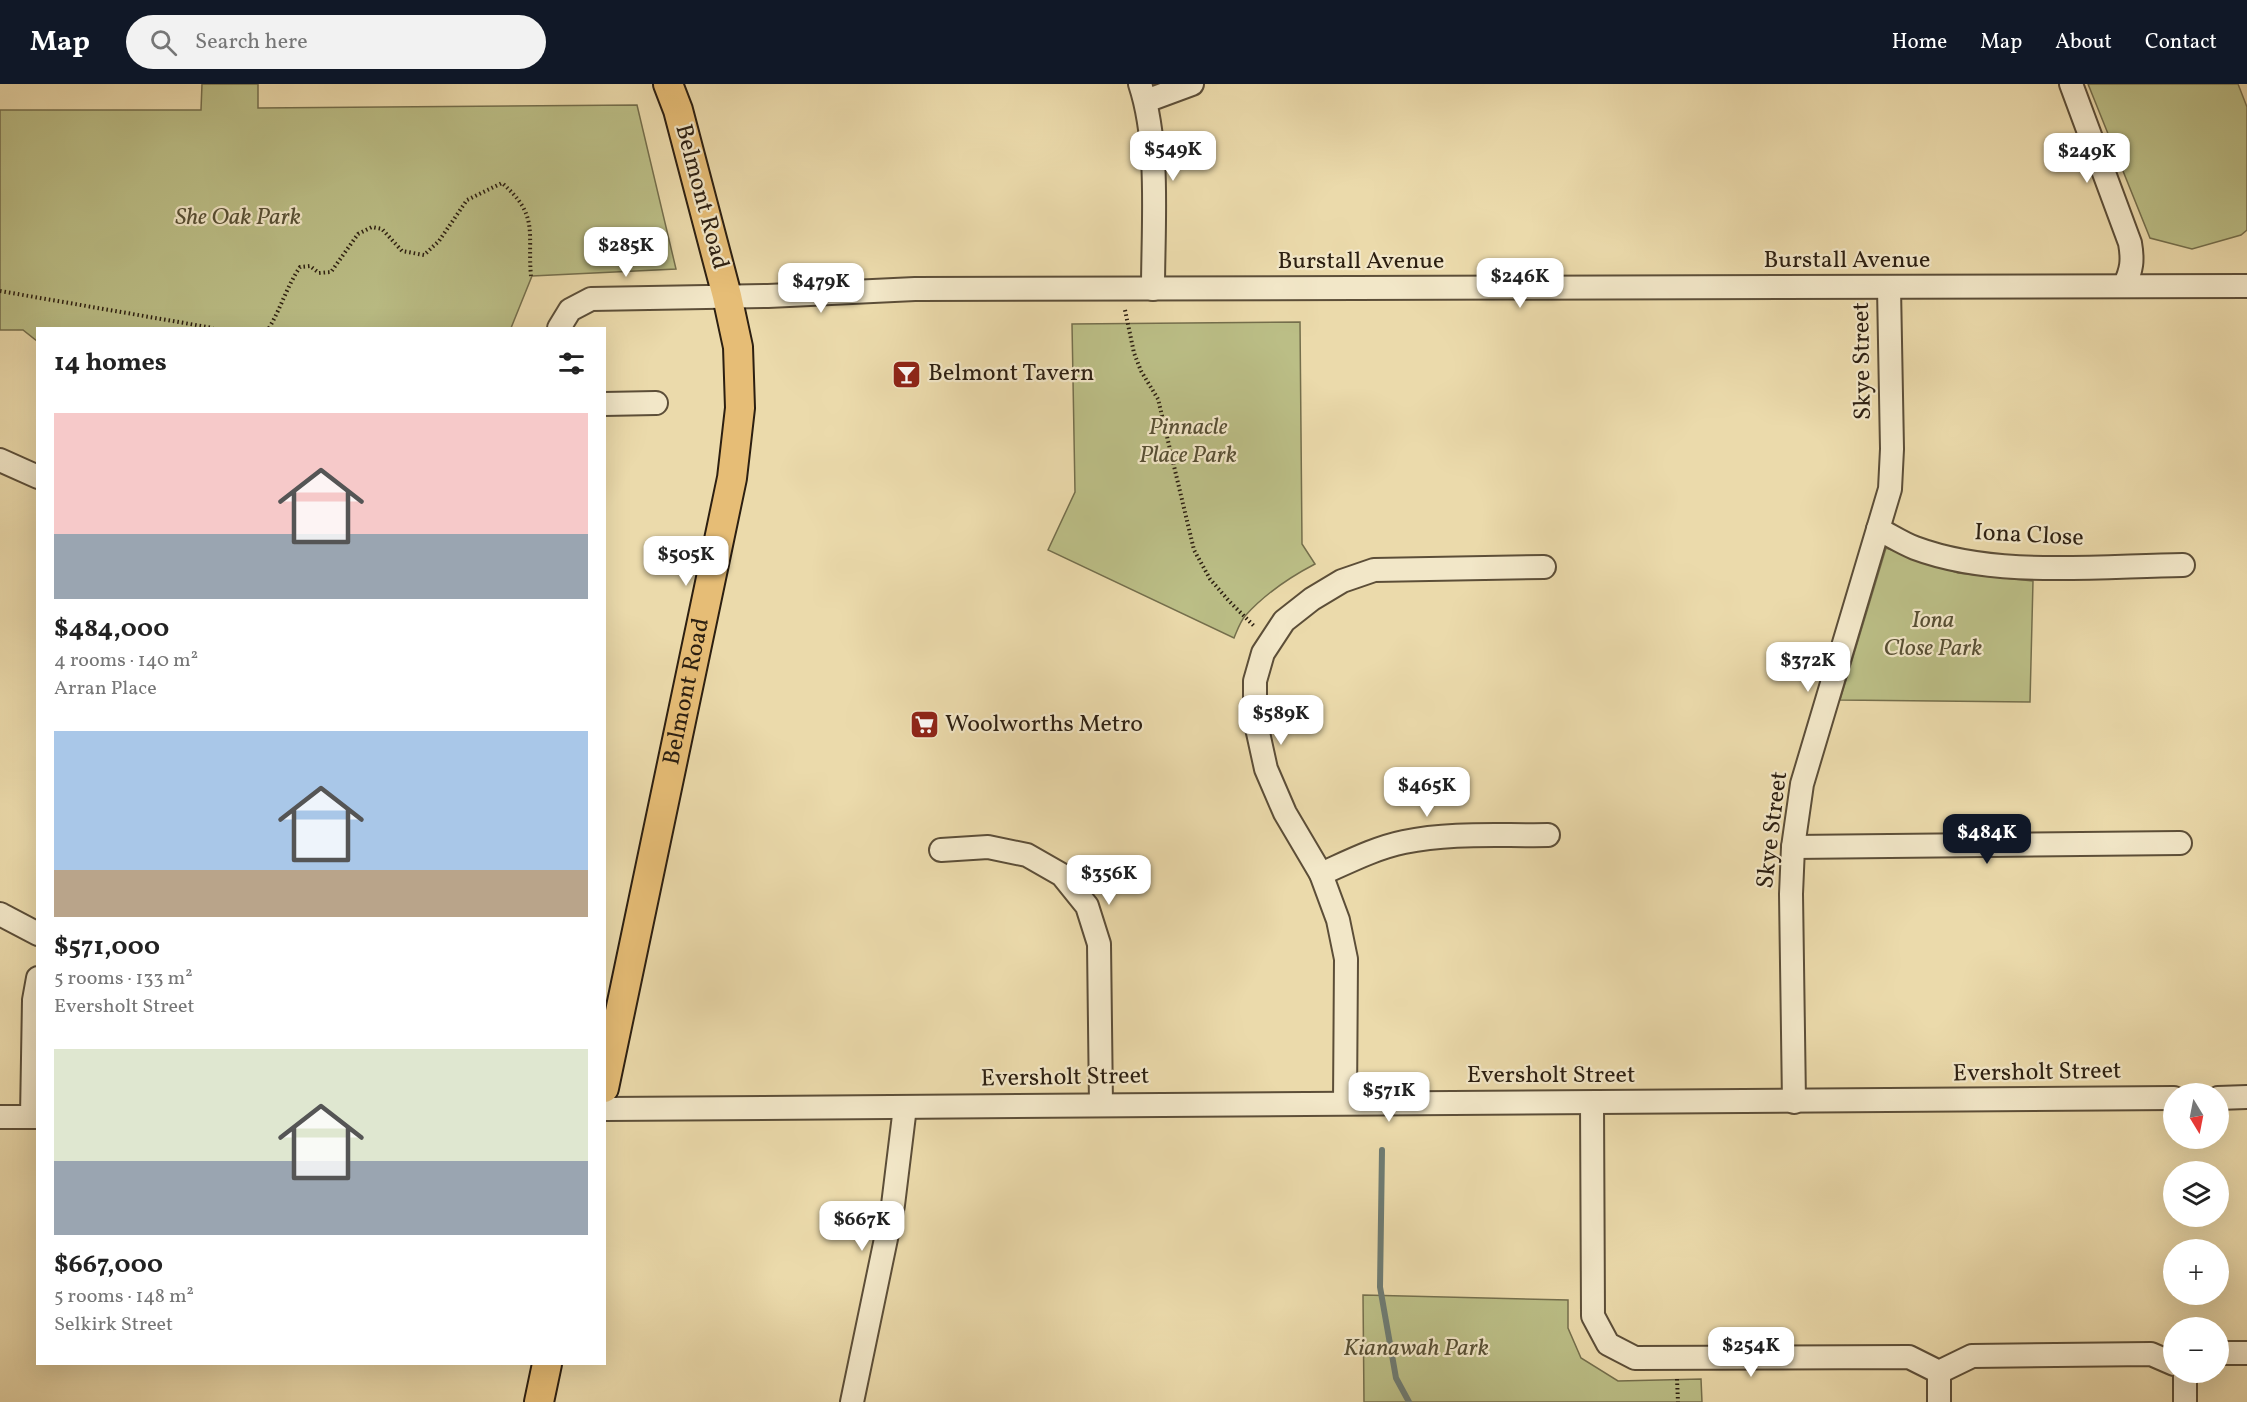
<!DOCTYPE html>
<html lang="en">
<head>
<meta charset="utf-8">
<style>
  :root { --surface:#fff; --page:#f2f2f2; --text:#222; --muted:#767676; --accent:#111827 }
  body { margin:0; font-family:Vollkorn,serif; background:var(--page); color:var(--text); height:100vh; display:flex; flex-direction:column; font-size:22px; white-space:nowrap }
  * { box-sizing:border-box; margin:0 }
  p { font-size:20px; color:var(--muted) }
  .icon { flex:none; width:33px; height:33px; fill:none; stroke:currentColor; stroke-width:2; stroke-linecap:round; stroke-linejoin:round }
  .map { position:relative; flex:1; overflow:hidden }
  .side { position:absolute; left:36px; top:243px; width:570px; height:1038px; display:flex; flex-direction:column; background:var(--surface); border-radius:0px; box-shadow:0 6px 24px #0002 }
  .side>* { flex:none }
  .needle { width:39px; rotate:170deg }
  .fabs { position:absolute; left:2163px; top:999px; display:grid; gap:12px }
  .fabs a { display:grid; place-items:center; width:66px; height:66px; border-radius:50%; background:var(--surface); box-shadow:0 6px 24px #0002; font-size:30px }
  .price { position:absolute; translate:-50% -51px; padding:0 14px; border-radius:12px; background:#fff; color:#222; font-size:20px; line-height:39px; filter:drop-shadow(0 2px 3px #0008) }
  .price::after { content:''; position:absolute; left:50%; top:36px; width:18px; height:14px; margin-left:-9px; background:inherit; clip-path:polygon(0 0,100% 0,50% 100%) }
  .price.on { background:var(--accent); color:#fff }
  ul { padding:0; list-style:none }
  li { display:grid; align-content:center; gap:12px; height:318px; padding:0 18px }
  li span { display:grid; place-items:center; height:186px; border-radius:0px; color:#555 }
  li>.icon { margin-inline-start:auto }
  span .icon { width:108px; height:108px; fill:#fffc; stroke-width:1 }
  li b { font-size:26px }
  h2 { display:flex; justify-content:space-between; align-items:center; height:72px; padding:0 18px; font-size:26px }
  header { display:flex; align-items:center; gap:36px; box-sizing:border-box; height:84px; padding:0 30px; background:var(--accent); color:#fff }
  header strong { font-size:28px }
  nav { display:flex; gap:33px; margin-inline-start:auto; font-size:21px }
  .search { width:420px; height:54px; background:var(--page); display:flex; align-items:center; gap:15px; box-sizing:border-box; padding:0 21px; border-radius:33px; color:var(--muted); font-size:22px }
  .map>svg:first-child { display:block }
</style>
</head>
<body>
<header>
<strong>Map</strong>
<div class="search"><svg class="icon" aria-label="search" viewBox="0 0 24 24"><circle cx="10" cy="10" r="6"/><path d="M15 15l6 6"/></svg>Search here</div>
<nav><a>Home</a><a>Map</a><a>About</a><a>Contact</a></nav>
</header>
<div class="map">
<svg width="2247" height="1318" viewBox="0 0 2247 1318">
  <rect width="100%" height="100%" fill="#ebdaab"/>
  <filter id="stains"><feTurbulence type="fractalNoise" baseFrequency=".00333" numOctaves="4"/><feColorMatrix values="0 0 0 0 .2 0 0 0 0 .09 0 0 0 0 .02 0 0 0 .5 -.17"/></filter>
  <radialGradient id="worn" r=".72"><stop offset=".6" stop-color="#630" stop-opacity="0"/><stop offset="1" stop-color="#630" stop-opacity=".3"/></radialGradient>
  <!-- green -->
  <g fill="#bbbe86" stroke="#746e4c" stroke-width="1.5">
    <polygon points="202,0 258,0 258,24 637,21 676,185 532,192 511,244 38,244 37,257 23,246 0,246 0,26 201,26"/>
    <polygon points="2088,0 2238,0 2247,23 2247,146 2241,151 2192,165 2150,154"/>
    <path d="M1300,238L1302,460L1315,480C1290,493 1264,511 1245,532C1240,538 1237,547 1234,554L1048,466L1075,408L1072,240Z"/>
    <polygon points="1886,464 1958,489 2033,497 2030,618 1840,616"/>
    <polygon points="1363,1211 1568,1216 1568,1244 1581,1274 1618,1297 1701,1295 1702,1318 1364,1318"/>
  </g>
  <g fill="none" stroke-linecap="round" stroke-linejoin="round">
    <!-- stream -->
    <polyline stroke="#6e7b72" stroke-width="6" points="1382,1066 1380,1203 1396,1294 1409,1318"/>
    <defs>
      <g id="minor">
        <path d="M1140,0C1160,60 1153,141 1153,205"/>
        <path d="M2071,0L2130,159C2133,176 2132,186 2124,202"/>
        <polyline points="1146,17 1192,0"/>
        <polyline points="559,244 570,226 591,215 768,212 915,205 2247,202"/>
        <polyline points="604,320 656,319"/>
        <polyline points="0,376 38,393"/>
        <path d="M1878,445C1890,451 1902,459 1915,464C1995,494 2097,482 2183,481"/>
        <polyline points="1793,763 2180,759"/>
        <polyline points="941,766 988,763 1027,771 1062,791 1087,822 1099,860 1101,1021"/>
        <path d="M1321,790C1348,778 1375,764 1404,758C1451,748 1500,752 1548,751"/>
        <polyline points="0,830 38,850"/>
        <polyline points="2218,1014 2247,1013"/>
        <polyline points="1794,1018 1791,810 1793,763 1802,700 1890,405 1892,365 1889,204"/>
        <polyline points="1345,1019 1346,875 1338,836 1321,790 1285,729 1266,685 1255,635 1255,597 1263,569 1284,537 1312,515 1342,497 1374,486 1544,483"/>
        <polyline points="1592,1019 1593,1232 1608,1260 1635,1274 1909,1273 1939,1288 1972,1272 2151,1270 2174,1280"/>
        <polyline points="604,1025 2174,1014"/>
        <polyline points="0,1033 38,1033"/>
        <polyline points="32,1033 34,916 38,894"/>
        <polyline points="2218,1269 2247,1269"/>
        <polyline points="1939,1288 1939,1318"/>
        <polyline points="2185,1288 2185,1318"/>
        <polyline points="852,1318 893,1121 905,1023"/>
      </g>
      <g id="major">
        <path id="s1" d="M604,1004L732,394L740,324L738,263L727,212L678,26L668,0"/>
        <polyline points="539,1318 547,1280"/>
      </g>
    </defs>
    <!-- minor casing -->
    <use href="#minor" stroke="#5c4e38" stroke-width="26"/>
    <!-- major casing -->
    <use href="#major" stroke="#2c1f11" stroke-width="32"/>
    <!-- path -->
    <g stroke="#2c1f11" stroke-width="4" stroke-dasharray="1.5 3" stroke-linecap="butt">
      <polyline points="0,207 213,244"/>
      <polyline points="1125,226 1134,269 1141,287 1158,315 1194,466 1210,495 1229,517 1255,543"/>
      <path d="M269,244C281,224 287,202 300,183L310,182L319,189L331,188L358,150L372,143L382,145L402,167L424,171L439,157L467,116L502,99C540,132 527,149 531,192"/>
      <polyline points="1677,1295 1678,1318"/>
    </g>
    <!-- minor -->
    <use href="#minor" stroke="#f2e7c8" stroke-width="22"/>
    <!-- major -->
    <use href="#major" stroke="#e6bd76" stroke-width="28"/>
  </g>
  <!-- icons -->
  <defs>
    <symbol id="bar-square" viewBox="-11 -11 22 22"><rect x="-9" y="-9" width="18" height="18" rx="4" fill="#8f2418" stroke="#f2e7c8"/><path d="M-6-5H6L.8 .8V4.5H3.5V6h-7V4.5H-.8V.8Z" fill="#fff"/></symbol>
    <symbol id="supermarket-square" viewBox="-11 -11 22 22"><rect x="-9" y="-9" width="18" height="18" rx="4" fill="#8f2418" stroke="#f2e7c8"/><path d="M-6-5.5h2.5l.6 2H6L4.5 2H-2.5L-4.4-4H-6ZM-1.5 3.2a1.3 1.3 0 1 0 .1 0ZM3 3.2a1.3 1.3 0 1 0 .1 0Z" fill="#fff"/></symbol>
  </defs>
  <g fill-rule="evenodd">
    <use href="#bar-square" x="890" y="274" width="33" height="33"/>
    <use href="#supermarket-square" x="908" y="624" width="33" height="33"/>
  </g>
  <g text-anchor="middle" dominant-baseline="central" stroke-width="4.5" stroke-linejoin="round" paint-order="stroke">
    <!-- street labels -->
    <g font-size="24" fill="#2c1f11" stroke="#f2e7c8">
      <text transform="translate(701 113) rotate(75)">Belmont Road</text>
      <text x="1847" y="177">Burstall Avenue</text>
      <text x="1361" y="178">Burstall Avenue</text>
      <text transform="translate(1863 277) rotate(-91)">Skye Street</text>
      <text transform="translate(2029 452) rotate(3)">Iona Close</text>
      <text stroke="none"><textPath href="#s1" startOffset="405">Belmont Road</textPath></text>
      <text transform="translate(1773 746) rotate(-83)">Skye Street</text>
      <text transform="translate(2037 989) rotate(-1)">Eversholt Street</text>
      <text x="1551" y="992">Eversholt Street</text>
      <text transform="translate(1065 994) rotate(-1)">Eversholt Street</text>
    </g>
    <!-- park labels -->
    <g font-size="24" font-style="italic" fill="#574f34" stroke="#f2e7c8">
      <text x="238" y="134">She Oak Park</text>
      <text x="1188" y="344">Pinnacle<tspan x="1188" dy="28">Place Park</tspan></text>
      <text x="1933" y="537">Iona<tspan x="1933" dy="28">Close Park</tspan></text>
      <text x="1416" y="1265">Kianawah Park</text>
    </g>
    <!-- poi labels -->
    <g font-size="24" fill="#2c1f11" stroke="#f2e7c8" text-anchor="start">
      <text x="928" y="290">Belmont Tavern</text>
      <text x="945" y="641">Woolworths Metro</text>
    </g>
  </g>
  <rect width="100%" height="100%" filter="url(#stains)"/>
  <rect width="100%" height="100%" fill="url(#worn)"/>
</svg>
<div class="fabs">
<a><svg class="needle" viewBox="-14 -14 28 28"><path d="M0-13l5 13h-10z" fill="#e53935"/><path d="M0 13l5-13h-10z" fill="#767676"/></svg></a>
<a><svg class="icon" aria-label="layers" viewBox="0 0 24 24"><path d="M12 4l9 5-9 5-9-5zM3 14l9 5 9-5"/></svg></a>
<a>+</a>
<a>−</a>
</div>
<b class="price" style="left:1173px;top:98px">$549K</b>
<b class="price" style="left:2087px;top:100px">$249K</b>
<b class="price" style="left:626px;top:194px">$285K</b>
<b class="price" style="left:1520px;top:225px">$246K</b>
<b class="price" style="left:821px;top:230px">$479K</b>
<b class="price" style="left:686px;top:503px">$505K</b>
<b class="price" style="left:1808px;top:609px">$372K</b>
<b class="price" style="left:1281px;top:662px">$589K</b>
<b class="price" style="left:1427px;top:734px">$465K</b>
<b class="price on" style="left:1987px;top:781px">$484K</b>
<b class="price" style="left:1109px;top:822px">$356K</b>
<b class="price" style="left:1389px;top:1039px">$571K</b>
<b class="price" style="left:862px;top:1168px">$667K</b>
<b class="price" style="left:1751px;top:1294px">$254K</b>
<section class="side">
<h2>14 homes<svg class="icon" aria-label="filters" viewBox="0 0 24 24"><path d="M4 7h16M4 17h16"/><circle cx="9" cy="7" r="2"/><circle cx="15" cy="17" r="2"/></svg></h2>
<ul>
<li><span style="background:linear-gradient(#f6c9c9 65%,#9aa5b1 0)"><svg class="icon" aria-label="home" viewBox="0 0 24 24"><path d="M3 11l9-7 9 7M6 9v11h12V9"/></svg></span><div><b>$484,000</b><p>4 rooms · 140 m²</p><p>Arran Place</p></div></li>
<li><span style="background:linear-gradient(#a9c7e8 75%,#b9a48a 0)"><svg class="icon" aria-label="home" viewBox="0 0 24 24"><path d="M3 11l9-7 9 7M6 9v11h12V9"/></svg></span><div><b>$571,000</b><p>5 rooms · 133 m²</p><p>Eversholt Street</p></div></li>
<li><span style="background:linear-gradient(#dfe7d0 60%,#9aa5b1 0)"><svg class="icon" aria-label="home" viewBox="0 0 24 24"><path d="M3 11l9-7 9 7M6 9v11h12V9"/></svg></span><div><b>$667,000</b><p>5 rooms · 148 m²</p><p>Selkirk Street</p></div></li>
</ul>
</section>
</div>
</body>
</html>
